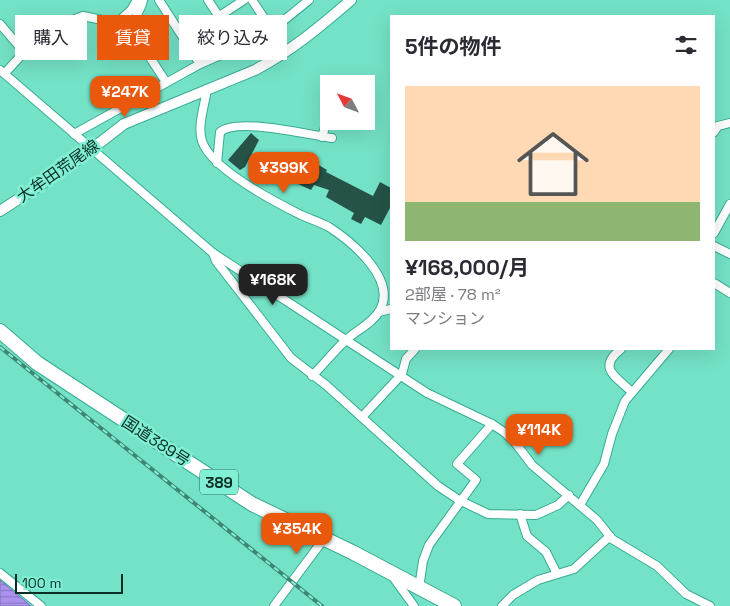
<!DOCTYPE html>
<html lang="ja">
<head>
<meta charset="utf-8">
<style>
  :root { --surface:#fff; --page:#f7f7f7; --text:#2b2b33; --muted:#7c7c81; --accent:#ea580c }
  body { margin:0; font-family:"Space Grotesk","Noto Sans JP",sans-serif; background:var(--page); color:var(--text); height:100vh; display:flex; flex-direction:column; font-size:19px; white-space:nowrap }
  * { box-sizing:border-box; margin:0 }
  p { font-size:16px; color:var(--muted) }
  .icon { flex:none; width:28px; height:28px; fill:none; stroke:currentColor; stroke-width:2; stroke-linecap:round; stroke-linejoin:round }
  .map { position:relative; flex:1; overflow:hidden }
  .drawer { position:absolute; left:390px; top:15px; width:325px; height:335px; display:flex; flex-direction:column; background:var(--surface); border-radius:0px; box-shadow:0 5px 20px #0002 }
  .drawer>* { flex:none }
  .banner { position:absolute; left:15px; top:15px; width:300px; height:45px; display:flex; gap:10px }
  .needle { width:32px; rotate:311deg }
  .buttons { position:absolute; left:320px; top:75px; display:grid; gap:10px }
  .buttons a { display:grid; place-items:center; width:55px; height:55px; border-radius:0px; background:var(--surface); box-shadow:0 5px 20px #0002; font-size:25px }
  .scale { position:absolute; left:15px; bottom:12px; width:108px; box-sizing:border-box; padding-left:5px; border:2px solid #092e26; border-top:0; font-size:14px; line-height:18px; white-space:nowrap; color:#092e26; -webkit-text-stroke:4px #81efd3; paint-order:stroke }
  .price { position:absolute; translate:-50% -42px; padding:0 11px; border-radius:10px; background:var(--accent); color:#fff; font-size:16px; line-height:32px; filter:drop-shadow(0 1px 2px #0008) }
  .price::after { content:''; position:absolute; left:50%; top:30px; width:15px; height:11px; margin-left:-8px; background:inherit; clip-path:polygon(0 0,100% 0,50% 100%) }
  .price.selected { background:#222; color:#fff }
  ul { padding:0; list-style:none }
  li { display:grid; align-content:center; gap:10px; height:265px; padding:0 15px }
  li span { display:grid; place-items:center; height:155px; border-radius:0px; color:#555 }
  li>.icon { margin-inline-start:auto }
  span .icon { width:90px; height:90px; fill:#fffc; stroke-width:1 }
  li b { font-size:21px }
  h2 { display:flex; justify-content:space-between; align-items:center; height:60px; padding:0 15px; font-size:21px }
  .tag { padding:0 18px; border-radius:0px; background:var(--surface); box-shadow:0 5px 20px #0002; font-size:18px; line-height:45px }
  .tag.selected { background:var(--accent); color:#fff }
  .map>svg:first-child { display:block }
</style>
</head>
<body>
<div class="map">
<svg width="730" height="606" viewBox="0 0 730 606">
  <defs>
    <pattern id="water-rules" width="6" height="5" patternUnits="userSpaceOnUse" patternTransform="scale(1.25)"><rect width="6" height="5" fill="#ab92f0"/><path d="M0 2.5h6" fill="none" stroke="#8978c2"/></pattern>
  </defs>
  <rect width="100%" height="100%" fill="#74e2c6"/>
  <!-- water -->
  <polygon fill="url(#water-rules)" stroke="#7a74b3" points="0,580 31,606 0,606"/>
  <!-- building -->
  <g fill="#255347">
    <polygon points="251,133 259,140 245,167 240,170 228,160"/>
    <polygon points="297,157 315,166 317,164 327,170 326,172 373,196 380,182 391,188 391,206 381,225 365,217 361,224 351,219 354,213 326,197 329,190 314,185 311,190 296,183 298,176 289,171"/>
  </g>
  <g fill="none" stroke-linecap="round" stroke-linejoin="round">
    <defs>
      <g id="street">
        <path d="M143,0C141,12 132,18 132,30L166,82"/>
        <polyline points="159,0 200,64"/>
        <polyline points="208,0 239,47"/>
        <polyline points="252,0 272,30"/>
        <polyline points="0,24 24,52"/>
        <polyline points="192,34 244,0"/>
        <polyline points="0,70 213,253 427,393 492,424 504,432 514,441 532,465 597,520 612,539 657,566 686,594 710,606"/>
        <polyline points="5,73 27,49 59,36 75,19 83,16 117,23 131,10 137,0"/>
        <path d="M207,89C205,104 197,126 202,141C211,169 275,202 301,215C310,219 320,222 329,227C352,242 397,279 380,310C373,323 357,330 346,340C334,351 324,364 312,376"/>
        <polyline points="714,132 718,126 730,123"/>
        <polyline points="74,134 200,64 239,47 272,30 309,0"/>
        <polyline points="322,137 329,114"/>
        <path d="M217,163L220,132C237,117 309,135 332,138"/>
        <polyline points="714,233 730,204"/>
        <polyline points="714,246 730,254"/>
        <polyline points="213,253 216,261 291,358 326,385 438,486 459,500 488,514 536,515 558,505 569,495"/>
        <polyline points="714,283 730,293"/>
        <polyline points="379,312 391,309"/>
        <path d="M621,349C597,368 615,376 632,392"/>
        <polyline points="362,417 402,374 406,359 415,349"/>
        <polyline points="580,505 604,464 612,434 625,401 669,349"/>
        <polyline points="520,514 527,536 546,552 557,574"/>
        <polyline points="0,573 41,606"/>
        <polyline points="393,577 414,606"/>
        <polyline points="419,588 423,561 429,545 476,480 457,464 492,424"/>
        <polyline points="274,606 323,540"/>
        <polyline points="502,606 513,595 538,580 574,569 610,536"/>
      </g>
      <path id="secondary" d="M0,211L75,162L124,124L255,70C291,51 320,27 351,0"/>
      <polyline id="highway" points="0,331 37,363 252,504 352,552 454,606"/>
    </defs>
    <!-- street casing -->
    <use href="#street" stroke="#37ac92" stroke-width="10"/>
    <!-- secondary casing -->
    <use href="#secondary" stroke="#37ac92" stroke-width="12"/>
    <!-- highway casing -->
    <use href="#highway" stroke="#37ac92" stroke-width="16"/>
    <!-- street -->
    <use href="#street" stroke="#fff" stroke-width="8"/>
    <!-- secondary -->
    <use href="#secondary" stroke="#fff" stroke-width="10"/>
    <!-- highway -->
    <use href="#highway" stroke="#fff" stroke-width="14"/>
    <defs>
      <polyline id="rail" points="0,347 322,606"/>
    </defs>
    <!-- rail casing -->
    <use href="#rail" stroke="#3d8674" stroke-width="4"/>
    <!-- rail -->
    <use href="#rail" stroke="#81efd3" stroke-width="2" stroke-dasharray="5.5" stroke-linecap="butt"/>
  </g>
  <g text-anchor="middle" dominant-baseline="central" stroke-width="5" stroke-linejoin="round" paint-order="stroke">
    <!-- shield labels -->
    <rect fill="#81efd3" stroke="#2d685a" stroke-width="1" x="200" y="469.5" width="38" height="25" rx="4"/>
    <g font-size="15" font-weight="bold" fill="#092e26">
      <text x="219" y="482">389</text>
    </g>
    <!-- street labels -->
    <g font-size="16" fill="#092e26" stroke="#81efd3">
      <text transform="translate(58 171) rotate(-35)">大牟田荒尾線</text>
      <text transform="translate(156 441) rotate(33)">国道389号</text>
    </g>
  </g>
</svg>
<div class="buttons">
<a><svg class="needle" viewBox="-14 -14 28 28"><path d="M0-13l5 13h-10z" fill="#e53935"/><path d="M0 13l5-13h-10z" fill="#7c7c81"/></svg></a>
</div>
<div class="scale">100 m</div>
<b class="price" style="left:125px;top:118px">¥247K</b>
<b class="price" style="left:284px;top:194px">¥399K</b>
<b class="price selected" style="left:273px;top:306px">¥168K</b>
<b class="price" style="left:539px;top:456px">¥114K</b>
<b class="price" style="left:297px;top:555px">¥354K</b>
<div class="banner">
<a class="tag">購入</a>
<a class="tag selected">賃貸</a>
<a class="tag">絞り込み</a>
</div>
<section class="drawer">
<h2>5件の物件<svg class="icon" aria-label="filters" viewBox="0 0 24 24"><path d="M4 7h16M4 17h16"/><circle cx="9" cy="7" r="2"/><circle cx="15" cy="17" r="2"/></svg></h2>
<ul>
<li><span style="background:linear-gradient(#ffd9b3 75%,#8fb573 0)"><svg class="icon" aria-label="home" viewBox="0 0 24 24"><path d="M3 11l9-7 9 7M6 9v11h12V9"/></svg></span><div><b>¥168,000/月</b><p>2部屋 · 78 m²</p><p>マンション</p></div></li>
</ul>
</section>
</div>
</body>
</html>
